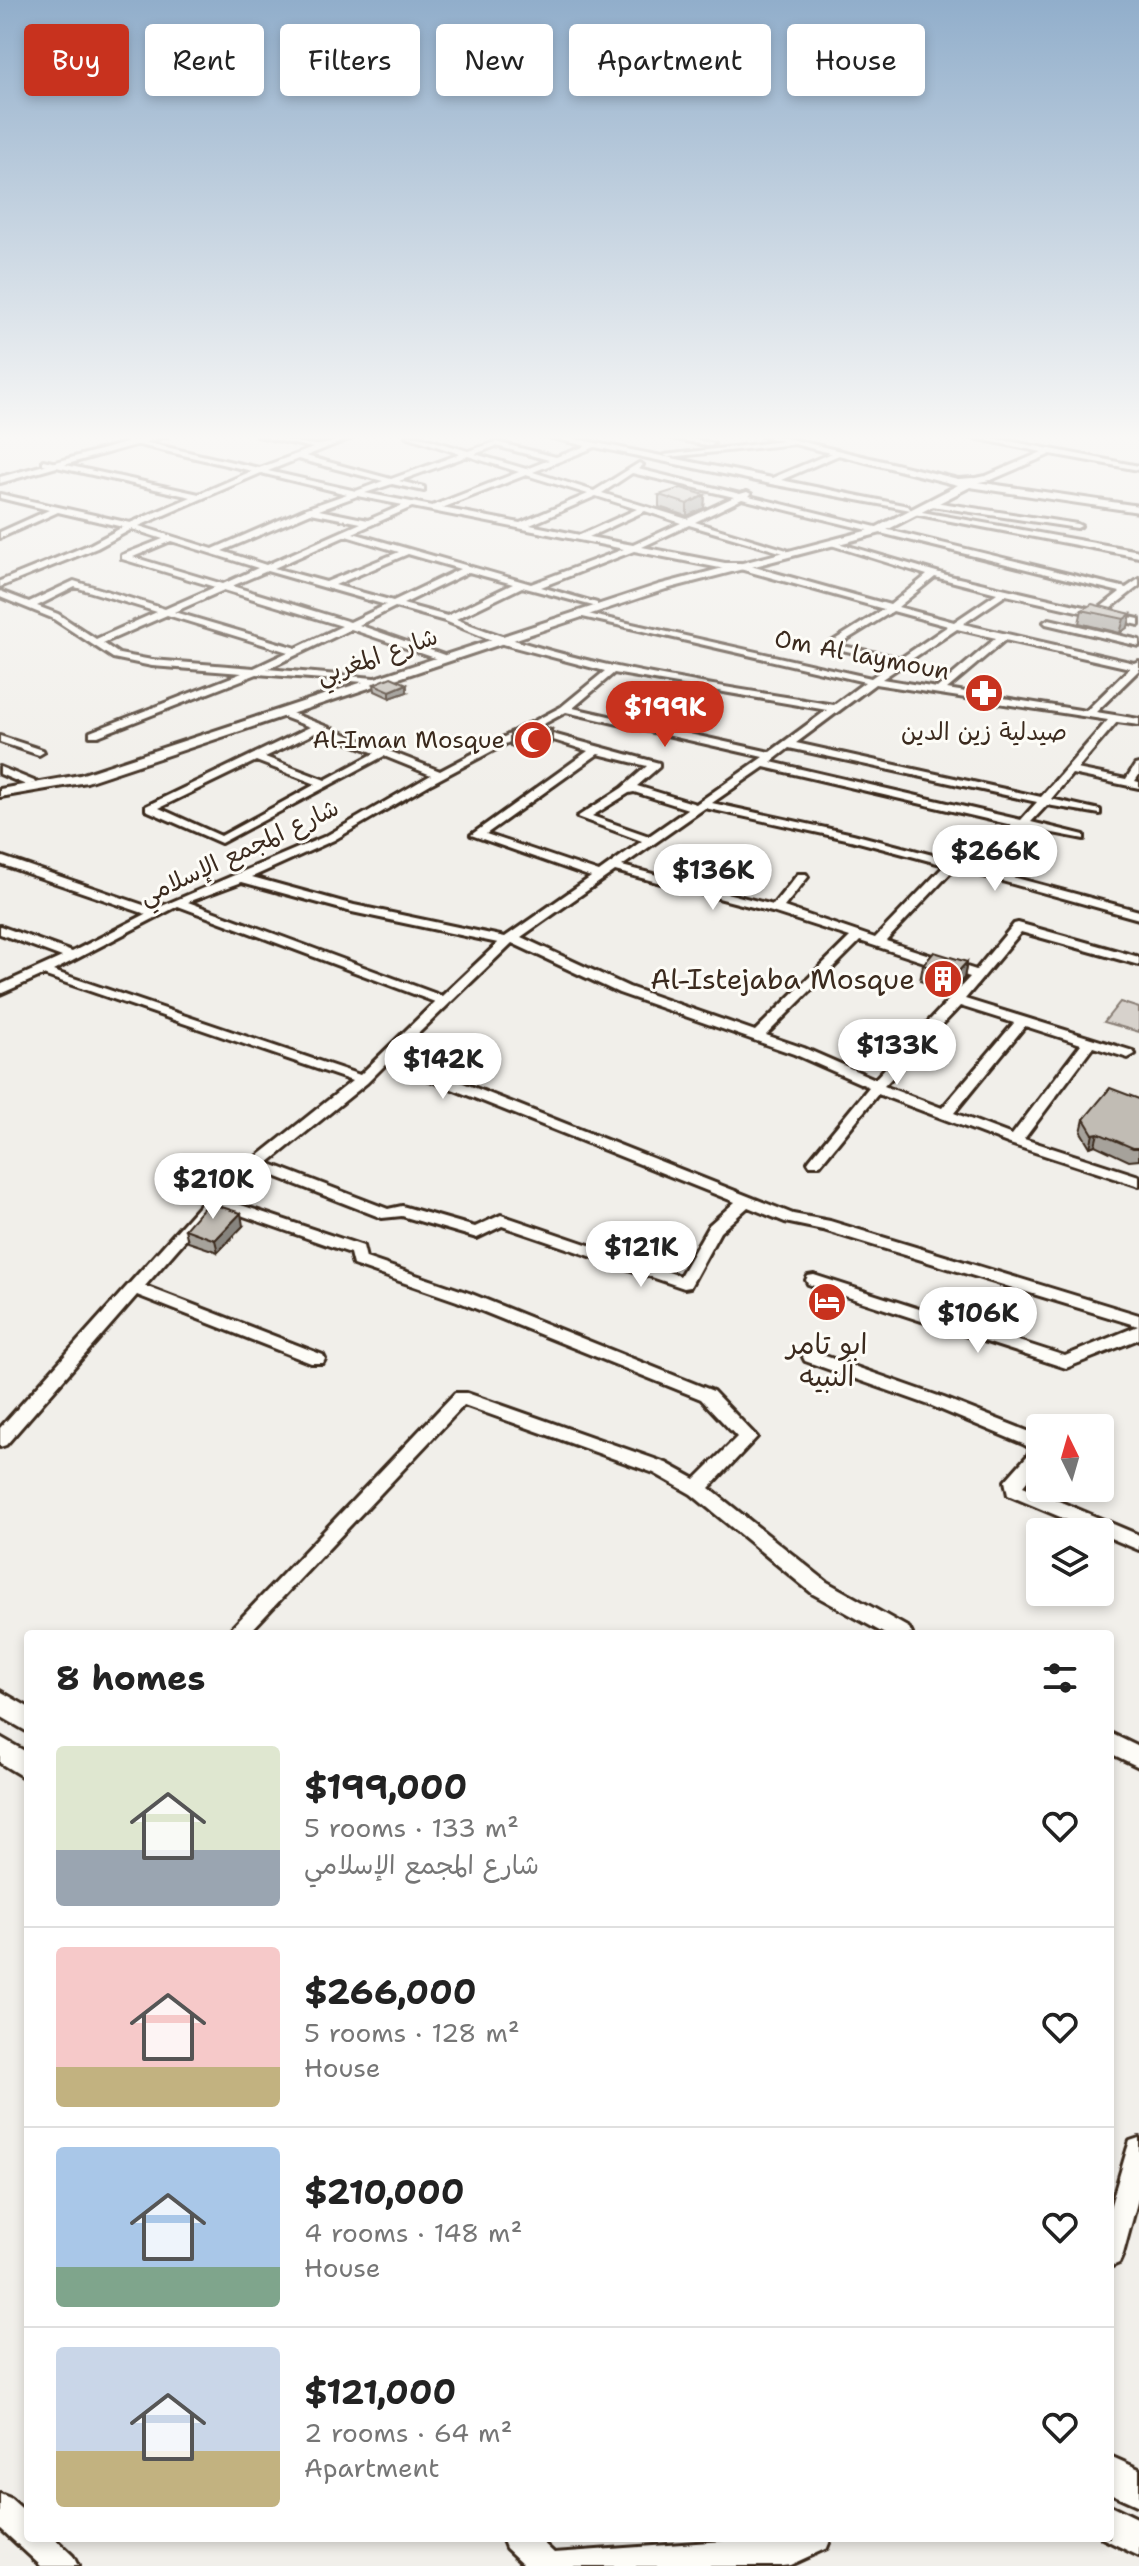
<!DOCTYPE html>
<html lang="en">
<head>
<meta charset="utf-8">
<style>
  :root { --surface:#fff; --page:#f2f2f2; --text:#222; --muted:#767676; --line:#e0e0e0; --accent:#c8321e }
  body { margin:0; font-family:"Shantell Sans","Playpen Sans Arabic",sans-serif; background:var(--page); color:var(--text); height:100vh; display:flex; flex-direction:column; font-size:30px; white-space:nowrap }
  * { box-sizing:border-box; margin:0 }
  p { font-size:26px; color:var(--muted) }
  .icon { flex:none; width:44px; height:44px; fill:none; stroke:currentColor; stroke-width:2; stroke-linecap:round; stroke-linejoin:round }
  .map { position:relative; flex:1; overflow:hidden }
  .sheet { position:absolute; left:24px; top:1630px; width:1090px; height:912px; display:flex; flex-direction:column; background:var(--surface); border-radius:8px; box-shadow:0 4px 12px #0003 }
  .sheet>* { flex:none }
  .top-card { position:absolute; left:24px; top:24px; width:1092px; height:72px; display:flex; gap:16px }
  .needle { width:52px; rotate:355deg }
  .buttons { position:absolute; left:1026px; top:1414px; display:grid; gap:16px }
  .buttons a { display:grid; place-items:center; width:88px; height:88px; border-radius:8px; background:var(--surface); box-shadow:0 4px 12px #0003; font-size:40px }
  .price { position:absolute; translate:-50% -68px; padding:0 18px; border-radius:28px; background:#fff; color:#222; font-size:26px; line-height:52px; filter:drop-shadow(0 2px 4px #0008) }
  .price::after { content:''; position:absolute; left:50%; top:48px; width:24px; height:18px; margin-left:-12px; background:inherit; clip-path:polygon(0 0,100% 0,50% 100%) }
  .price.current { background:var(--accent); color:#fff }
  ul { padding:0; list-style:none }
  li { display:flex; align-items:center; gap:24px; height:200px; padding:0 32px }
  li+li { border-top:2px solid var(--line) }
  li span { display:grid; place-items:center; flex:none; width:224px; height:160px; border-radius:8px; color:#555 }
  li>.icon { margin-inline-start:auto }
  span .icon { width:96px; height:96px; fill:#fffc; stroke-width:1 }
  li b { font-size:34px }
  h2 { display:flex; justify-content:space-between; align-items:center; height:96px; padding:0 32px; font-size:34px }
  .chip { padding:0 28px; border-radius:8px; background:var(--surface); box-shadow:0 4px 12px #0003; font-size:28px; line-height:72px }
  .chip.current { background:var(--accent); color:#fff }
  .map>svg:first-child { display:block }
</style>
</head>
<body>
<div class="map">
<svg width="1139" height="2566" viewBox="0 0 1139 2566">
  <rect width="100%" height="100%" fill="#f1efea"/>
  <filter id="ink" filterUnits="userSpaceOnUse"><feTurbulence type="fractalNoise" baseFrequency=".0125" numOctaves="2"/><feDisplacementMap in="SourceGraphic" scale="16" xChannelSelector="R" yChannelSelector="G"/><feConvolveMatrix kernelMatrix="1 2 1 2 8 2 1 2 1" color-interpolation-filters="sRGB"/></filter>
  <g filter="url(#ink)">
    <!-- green -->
    <polygon fill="#d7d2cc" stroke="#897e75" stroke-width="2" points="1120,1002 1139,1008 1139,1032 1104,1022"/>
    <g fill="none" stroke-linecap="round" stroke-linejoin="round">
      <defs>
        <g id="minor">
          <path d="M258,436C279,436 297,444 317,445C330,445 342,436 356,436L306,456L391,479L460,454L406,436H418L468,451L496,442L556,457L586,446L545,436H561L772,478L836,451L839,455L781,480L908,506L911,510L771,484L595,447L533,472L594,491L639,463L643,465L638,469L740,494L747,492L751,494L749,496L1126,588L1139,579V586L1106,612L1139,619V625L1006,595L963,624L1134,663L1139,661V670L1096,712L1139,719V725L1117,722L1077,769L1126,779L1135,765L1139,764V775L1135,781L1139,782V788L1072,774L1051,799L1100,810V814L1047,805L1031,822L1084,835V839L1022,827C1008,841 1003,854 1005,875L1139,911V919L955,868L886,941L976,970L1014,924L1018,923L1139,957V965L1021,932L965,999L1133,1051L1135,1054L1128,1058L1093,1047L1024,1139L1139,1176V1186L1010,1144L878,1094L820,1165H810L808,1162L810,1159L869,1087L794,1054L619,993L512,943L395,1056L793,1214L830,1221L1139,1315V1339L1066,1368L808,1284L806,1280L808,1276L814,1275L1065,1356L1138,1326L823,1230L785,1222L748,1207L720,1232L690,1287L684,1288L502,1226L477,1238L402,1216L382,1218L259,1170L223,1199L363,1246L366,1258L469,1293L713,1391L757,1437L709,1488L827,1582L909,1628L912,1634H885L813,1594L691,1494L654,1473L464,1405L248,1634H226L455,1393H467L666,1463L695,1479L737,1437L701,1399L457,1301L353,1265L350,1253L215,1206L145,1286L323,1355L325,1359L323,1363H311L137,1295L6,1445L0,1447V1428L207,1197L352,1081L43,975L0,994V985L62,957L0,934V926L72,952L146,914L0,864V856L155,909L326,836L431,775L384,756L221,843L146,810V806L310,727L281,716V712H289L440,771L561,707L605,671L499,643L445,621L395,607L359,625L444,655V659H438L351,629L267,669L374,678L377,679V683L257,674L98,736H90V732L242,673L152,666L113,658L52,618L0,597V591L29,602L74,581L165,609L215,587L122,559V555L163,539L132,529L97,548L0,587V581L91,544L123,527L58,512L0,538V532L49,510L0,498V494L130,523L191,497L43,464V460L199,494L252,471L126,442V438L259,468L313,448ZM496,446L549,460L526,469L475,454ZM468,456L519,472L432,506L365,493L392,484L424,491V487L399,481ZM298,459L383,481L356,491L268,471ZM261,473L347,494L307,508L213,549L139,526ZM632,473L734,497L687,519L602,493ZM526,475L588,494L520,523L442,508ZM357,496L403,505L368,520L319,510ZM596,496L637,509L580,535L530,525ZM742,499L1120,592L1097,610L950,576L831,541V545L927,575L890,605L740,563H725L642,547L689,525L787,554V550L695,522ZM412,507L624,549L531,584L353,533ZM645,511L681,523L633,545L589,537ZM311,513L361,523L266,565L222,551ZM346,536L399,552L326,582L274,568ZM171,541L258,568L223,584L133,557ZM634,551L725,569H740L884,609L825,646L894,662L871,678L579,612L574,615L865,682L834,705C706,683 576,668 456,619L522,587L597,607V603L541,587ZM408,554L460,569L393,601L335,585ZM267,571L386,605L350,622L232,586ZM469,572L513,584L447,616L403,604ZM935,577L997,593L954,622L898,607ZM75,587L157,612L96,639L58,614L37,606ZM224,590L342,626L296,648L174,612ZM893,611L948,626L901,658L838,645ZM167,615L288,652L254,668L152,660L119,654L103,643ZM957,629L996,638L937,688L882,679ZM1005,640L1130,668L1086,711L947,689ZM614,673L827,710L770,752L573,708ZM875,684L1108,720L1041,797L796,743ZM566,712L763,757L696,804L637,786L659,767V763L534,729ZM319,731L375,753L325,780L265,757ZM528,732L588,751L471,835L591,877L505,937L354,905L252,877L334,840L432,783ZM789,748L1037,802L1021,820L771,762ZM598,754L647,766L622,788L577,817L642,841L599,872L486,834ZM256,761L316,784L221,836L159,808ZM764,767L1012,825L995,846L993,871L853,834L712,803ZM634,792L688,809L649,836L592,816L629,793ZM705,808L851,840L945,865L875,938L784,907L808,877L806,874H798L773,905L622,866ZM615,871L772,912L850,937L755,1031L629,987L521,937ZM242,882L352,912L498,943L442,996L188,902ZM178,906L435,1002L360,1075L53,971ZM860,941L970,977L875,1079L804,1048L766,1035ZM960,1006L1014,1023L942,1108L884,1086ZM1025,1026L1081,1044L1012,1135L954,1113ZM387,1063L735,1202L709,1225L680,1276L501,1215L475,1227L402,1206L388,1209L268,1163L367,1083Z"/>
          <polygon points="663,436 680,436 714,444 710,446"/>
          <polygon points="965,436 982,436 1139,466 1139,470 1051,454 991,480 973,483 970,479 986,476 1042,452"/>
          <polygon points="792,440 795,444 668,457 664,455"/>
          <polygon points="928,501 1077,524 1081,526 1077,528 925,505"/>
          <polygon points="911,510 1139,551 1139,557 914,514"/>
          <polygon points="1049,619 1139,640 1139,646 1046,624 1044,622"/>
          <polygon points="0,736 43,750 44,752 39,755 0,742"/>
          <polygon points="0,767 34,781 35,783 26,785 0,774"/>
          <polygon points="811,1351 944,1398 1035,1434 1040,1438 1040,1465 1023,1486 1139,1535 1139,1550 1008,1495 1005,1481 1028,1455 1030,1448 1023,1444 932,1406 805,1361 803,1357 805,1353"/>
          <polygon points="1110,1733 1139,1747 1139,1767 1110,1753"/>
          <polygon points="1139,2138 1139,2195 1123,2254 1119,2263 1110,2267 1110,2208 1127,2150 1130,2141"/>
          <polygon points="0,2494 10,2498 28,2514 28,2538 54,2538 73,2556 78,2566 41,2566 0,2528"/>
          <polygon points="502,2538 538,2538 554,2553 767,2538 831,2538 827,2548 790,2565 782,2566 525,2566 506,2548"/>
        </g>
        <g id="major">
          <polygon points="152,436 167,436 0,483 0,477"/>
          <polygon points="762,436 778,436 958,479 973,478 977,482 1139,506 1139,512 970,487 881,533 666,589 87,782 0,797 0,789 80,775 658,585 873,529 958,485"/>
          <polygon points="0,1691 28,1707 28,1732 0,1716"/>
          <polygon points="0,1737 28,1753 28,1780 0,1763"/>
          <polygon points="1110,2456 1139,2469 1139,2506 1110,2493"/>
          <polygon points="1110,2505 1139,2519 1139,2556 1102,2538 1110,2538"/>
        </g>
      </defs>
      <!-- minor casing -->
      <use href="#minor" stroke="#3b2a1e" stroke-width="6"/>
      <!-- major casing -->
      <use href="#major" stroke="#3b2a1e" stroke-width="6"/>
      <!-- minor -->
      <use href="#minor" fill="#fdfcf7" fill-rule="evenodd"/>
      <!-- major -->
      <use href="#major" fill="#fdfcf7" fill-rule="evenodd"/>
    </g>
    <!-- wall -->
    <g fill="#a6a29b" stroke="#3b2a1e" stroke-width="2">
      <polygon points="659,495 705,495 704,508 687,516 659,507"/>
      <polygon points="1082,610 1131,614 1128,627 1120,633 1079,623"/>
      <polygon points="374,684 407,692 390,698 375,691"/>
      <polygon points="510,731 552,744 535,754 510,746"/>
      <polygon points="967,962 964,978 952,991 920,981 923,965"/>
      <polygon points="1139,1099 1139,1160 1129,1161 1095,1145 1090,1147 1081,1132 1084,1119"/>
      <polygon points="243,1226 218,1252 188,1242 185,1229"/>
    </g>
    <!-- shaded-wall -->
    <g fill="#87847e" stroke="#3b2a1e" stroke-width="2">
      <polygon points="705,495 704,508 687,516 687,504"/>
      <polygon points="1131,614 1128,627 1120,633 1124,619"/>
      <polygon points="407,684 407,692 390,698 390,691"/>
      <polygon points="552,729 552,744 535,754 535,739"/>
      <polygon points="967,962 964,978 952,991 955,975"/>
      <polygon points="1098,1133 1095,1145 1090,1147 1093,1134"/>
      <polygon points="241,1213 243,1226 218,1252 215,1240"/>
    </g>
    <!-- building -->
    <g fill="#c1bcb4" stroke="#3b2a1e" stroke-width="2">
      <polygon points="681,488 705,495 687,504 659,495"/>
      <polygon points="1092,604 1131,614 1124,619 1082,610"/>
      <polygon points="391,677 407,684 390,691 374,684"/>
      <polygon points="527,722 552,729 535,739 510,731"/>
      <polygon points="934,952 967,962 955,975 923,965"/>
      <polygon points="1110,1088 1139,1099 1139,1148 1133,1148 1098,1133 1093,1134 1084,1119"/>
      <polygon points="212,1204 241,1213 215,1240 185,1229 206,1205"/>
    </g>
  </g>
  <!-- sky -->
  <linearGradient id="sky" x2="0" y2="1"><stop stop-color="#91aecb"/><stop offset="0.55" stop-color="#f9f8f6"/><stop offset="1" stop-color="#f9f8f6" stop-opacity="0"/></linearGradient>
  <rect width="1139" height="795" fill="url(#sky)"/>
  <!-- icons -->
  <defs>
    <symbol id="pharmacy-disc" viewBox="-11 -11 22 22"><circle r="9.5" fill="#c8321e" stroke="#fdfcf7"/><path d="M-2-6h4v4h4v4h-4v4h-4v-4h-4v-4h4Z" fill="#fff"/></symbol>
    <symbol id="mosque-disc" viewBox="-11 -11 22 22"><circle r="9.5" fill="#c8321e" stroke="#fdfcf7"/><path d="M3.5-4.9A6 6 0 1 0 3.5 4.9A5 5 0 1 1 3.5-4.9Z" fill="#fff"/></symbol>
    <symbol id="building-disc" viewBox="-11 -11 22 22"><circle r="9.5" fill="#c8321e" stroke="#fdfcf7"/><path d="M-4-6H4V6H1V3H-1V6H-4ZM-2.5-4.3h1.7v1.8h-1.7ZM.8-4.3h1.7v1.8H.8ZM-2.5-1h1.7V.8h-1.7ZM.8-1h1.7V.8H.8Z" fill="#fff"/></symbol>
    <symbol id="hotel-disc" viewBox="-11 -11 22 22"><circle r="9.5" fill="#c8321e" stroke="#fdfcf7"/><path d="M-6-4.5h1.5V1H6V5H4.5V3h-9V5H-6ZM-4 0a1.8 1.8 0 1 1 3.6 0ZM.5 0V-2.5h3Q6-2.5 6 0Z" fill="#fff"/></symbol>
  </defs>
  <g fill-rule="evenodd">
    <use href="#pharmacy-disc" x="962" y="671" width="44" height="44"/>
    <use href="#mosque-disc" x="511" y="718" width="44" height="44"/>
    <use href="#building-disc" x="921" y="957" width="44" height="44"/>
    <use href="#hotel-disc" x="805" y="1280" width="44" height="44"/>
  </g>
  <g text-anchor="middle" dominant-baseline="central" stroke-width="6" stroke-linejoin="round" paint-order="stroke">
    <!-- far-street labels -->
    <g font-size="24" fill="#3b2a1e" stroke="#fdfcf7">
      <text transform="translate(862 655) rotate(11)">Om Al laymoun</text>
      <text transform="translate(377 656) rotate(-19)">شارع المغربي</text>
      <text transform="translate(239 852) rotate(-25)">شارع المجمع الإسلامي</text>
    </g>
    <!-- far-poi labels -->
    <g font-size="24" fill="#3b2a1e" stroke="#fdfcf7">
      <text x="984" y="732">صيدلية زين الدين</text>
      <text x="505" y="740" text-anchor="end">Al-Iman Mosque</text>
    </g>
    <!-- poi labels -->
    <g font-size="28" fill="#3b2a1e" stroke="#fdfcf7" text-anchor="end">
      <text x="915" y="979">Al-Istejaba Mosque</text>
      <text x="827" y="1344" text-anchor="middle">ابو تامر<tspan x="827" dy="32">النبيه</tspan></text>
    </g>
  </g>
</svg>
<div class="buttons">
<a><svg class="needle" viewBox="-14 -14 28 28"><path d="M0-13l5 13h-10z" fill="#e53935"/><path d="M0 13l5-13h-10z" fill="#767676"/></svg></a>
<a><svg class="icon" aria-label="layers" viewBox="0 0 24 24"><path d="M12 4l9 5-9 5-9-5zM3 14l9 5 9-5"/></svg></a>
</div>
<b class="price current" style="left:665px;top:749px">$199K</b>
<b class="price" style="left:995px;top:893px">$266K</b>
<b class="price" style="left:713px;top:912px">$136K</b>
<b class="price" style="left:897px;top:1087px">$133K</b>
<b class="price" style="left:443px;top:1101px">$142K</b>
<b class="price" style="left:213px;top:1221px">$210K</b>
<b class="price" style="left:641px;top:1289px">$121K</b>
<b class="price" style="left:978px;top:1355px">$106K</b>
<div class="top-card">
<a class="chip current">Buy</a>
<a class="chip">Rent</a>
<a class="chip">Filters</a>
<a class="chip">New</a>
<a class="chip">Apartment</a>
<a class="chip">House</a>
</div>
<section class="sheet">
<h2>8 homes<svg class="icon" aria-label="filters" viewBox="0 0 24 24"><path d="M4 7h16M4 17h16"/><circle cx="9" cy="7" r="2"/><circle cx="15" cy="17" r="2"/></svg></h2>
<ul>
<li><span style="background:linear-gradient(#dfe7d0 65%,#9aa5b1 0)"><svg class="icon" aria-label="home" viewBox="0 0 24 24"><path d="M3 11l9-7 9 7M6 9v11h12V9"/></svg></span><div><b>$199,000</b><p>5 rooms · 133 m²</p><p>شارع المجمع الإسلامي</p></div><svg class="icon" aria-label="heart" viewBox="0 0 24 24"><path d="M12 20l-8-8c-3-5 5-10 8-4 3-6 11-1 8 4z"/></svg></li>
<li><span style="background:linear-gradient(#f6c9c9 75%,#c2b280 0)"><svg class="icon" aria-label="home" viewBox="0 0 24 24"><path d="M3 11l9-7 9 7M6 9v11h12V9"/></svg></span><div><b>$266,000</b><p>5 rooms · 128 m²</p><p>House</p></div><svg class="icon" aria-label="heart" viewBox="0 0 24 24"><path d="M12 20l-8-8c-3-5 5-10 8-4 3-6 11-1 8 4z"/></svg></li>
<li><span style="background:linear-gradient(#a9c7e8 75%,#7fa58c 0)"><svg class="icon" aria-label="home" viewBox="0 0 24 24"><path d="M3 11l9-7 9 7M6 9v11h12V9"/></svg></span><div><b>$210,000</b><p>4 rooms · 148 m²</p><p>House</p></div><svg class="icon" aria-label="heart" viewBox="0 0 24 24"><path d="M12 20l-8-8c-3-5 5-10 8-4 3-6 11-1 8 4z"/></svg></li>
<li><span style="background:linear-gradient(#c9d6e8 65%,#c2b280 0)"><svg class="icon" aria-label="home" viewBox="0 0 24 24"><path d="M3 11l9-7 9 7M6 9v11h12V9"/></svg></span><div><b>$121,000</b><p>2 rooms · 64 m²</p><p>Apartment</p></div><svg class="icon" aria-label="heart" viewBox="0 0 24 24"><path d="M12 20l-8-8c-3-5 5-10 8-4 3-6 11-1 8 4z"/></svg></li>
</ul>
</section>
</div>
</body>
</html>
